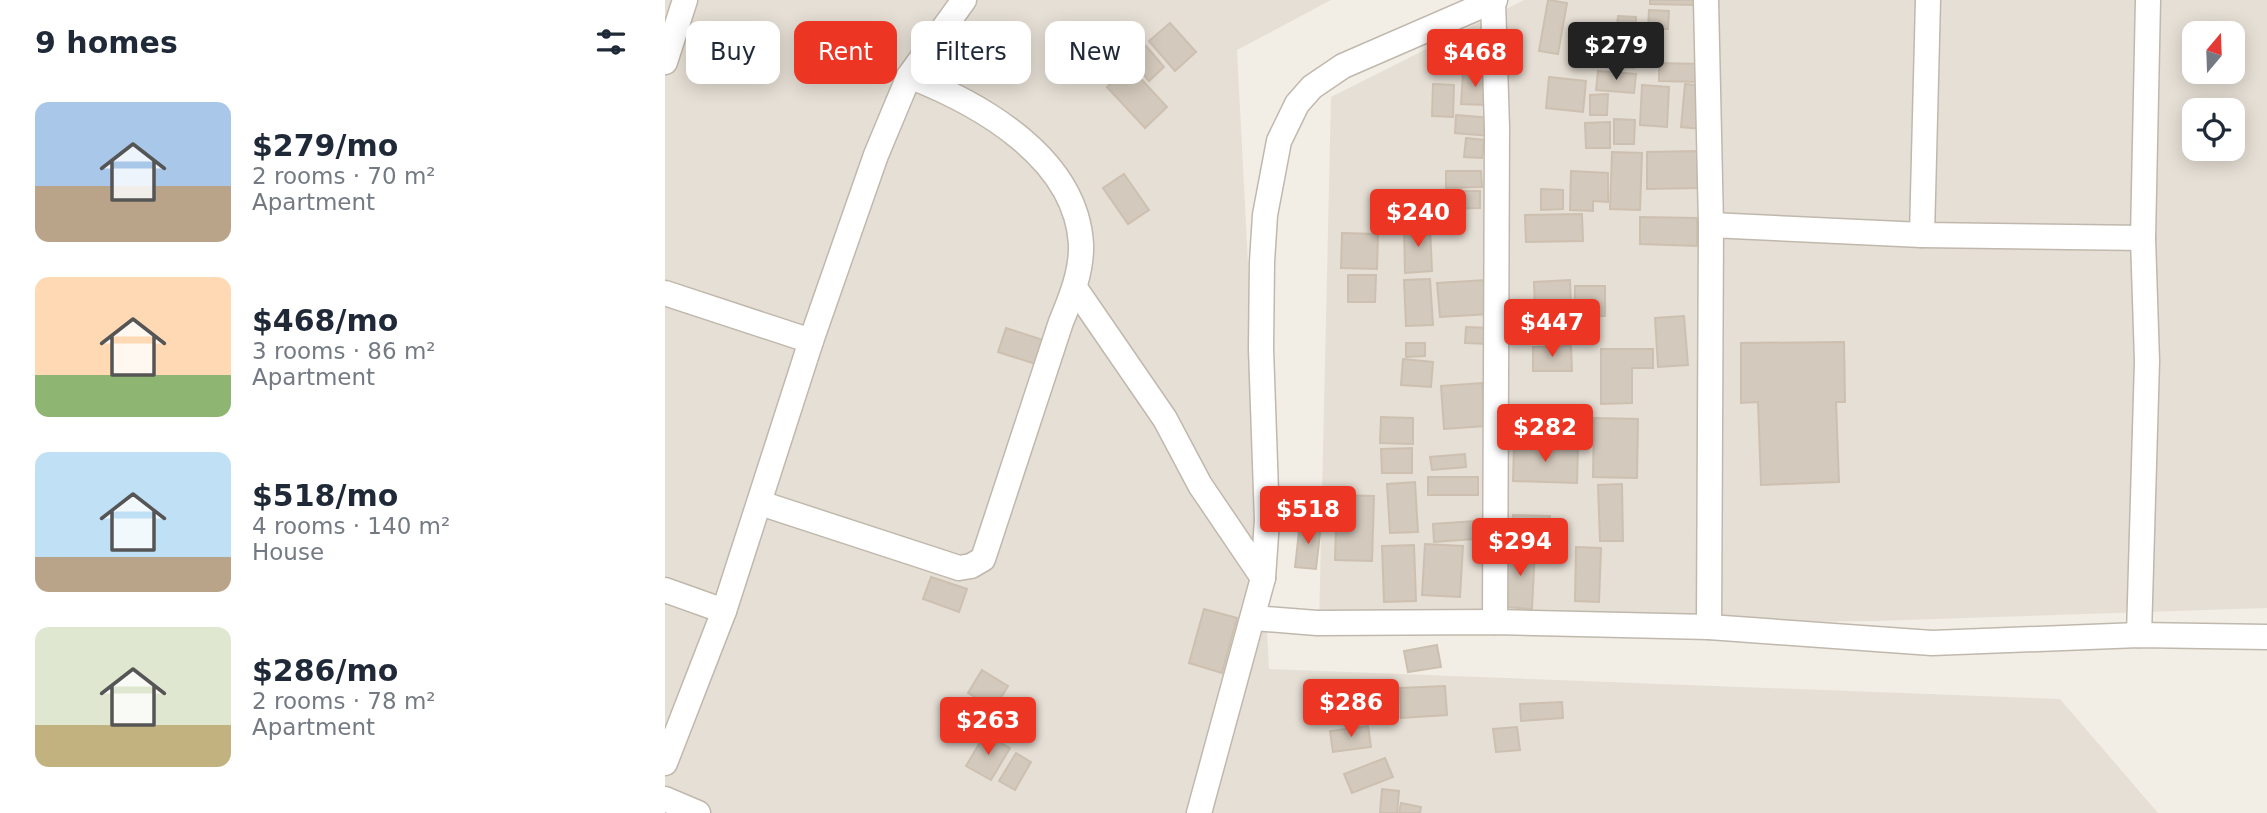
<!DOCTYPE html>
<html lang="en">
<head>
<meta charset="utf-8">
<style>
  :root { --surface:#fff; --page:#f2f2f3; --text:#1f2937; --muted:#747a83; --accent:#ec3623 }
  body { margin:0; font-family:"DejaVu Sans",sans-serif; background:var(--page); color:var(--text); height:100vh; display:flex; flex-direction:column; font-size:26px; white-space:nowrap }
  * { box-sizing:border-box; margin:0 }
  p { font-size:23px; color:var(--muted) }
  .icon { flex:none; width:38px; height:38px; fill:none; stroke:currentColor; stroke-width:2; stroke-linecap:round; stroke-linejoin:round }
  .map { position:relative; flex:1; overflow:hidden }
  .panel { display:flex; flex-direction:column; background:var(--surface); width:665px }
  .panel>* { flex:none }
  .guide { position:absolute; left:21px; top:21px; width:665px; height:63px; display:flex; gap:14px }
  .needle { width:46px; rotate:19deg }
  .controls { position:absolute; left:1517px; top:21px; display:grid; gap:14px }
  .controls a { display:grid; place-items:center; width:63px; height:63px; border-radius:14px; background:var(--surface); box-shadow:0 4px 18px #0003; font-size:35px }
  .price { position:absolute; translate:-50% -60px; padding:0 16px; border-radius:7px; background:var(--accent); color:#fff; font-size:23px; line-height:46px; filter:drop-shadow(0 2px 4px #0008) }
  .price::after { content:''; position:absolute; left:50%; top:42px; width:21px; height:16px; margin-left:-10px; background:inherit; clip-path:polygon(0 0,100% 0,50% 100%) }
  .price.active { background:#222; color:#fff }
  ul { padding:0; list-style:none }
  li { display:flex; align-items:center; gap:21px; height:175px; padding:0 35px }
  li span { display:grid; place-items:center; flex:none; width:196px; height:140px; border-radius:14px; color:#555 }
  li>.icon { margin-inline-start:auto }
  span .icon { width:84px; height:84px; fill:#fffc; stroke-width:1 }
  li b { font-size:30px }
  h2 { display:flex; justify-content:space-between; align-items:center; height:84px; padding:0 35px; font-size:30px }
  .chip { padding:0 24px; border-radius:14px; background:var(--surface); box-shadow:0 4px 18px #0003; font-size:24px; line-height:63px }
  .chip.active { background:var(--accent); color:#fff }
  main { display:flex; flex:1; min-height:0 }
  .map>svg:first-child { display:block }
</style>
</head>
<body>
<main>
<section class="panel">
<h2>9 homes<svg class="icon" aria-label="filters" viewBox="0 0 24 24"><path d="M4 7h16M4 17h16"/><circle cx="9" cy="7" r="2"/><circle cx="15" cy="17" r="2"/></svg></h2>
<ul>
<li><span style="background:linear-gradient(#a9c7e8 60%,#b9a48a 0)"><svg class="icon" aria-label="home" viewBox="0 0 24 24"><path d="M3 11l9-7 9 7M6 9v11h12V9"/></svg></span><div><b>$279/mo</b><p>2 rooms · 70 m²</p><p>Apartment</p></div></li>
<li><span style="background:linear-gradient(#ffd9b3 70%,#8fb573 0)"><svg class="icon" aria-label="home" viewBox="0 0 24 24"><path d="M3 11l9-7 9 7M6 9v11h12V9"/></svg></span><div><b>$468/mo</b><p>3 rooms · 86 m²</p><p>Apartment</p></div></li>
<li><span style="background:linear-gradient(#bfe0f5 75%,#b9a48a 0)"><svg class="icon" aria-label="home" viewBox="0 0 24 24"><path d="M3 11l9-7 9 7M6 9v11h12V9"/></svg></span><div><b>$518/mo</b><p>4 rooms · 140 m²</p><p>House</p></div></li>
<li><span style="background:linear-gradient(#dfe7d0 70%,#c2b280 0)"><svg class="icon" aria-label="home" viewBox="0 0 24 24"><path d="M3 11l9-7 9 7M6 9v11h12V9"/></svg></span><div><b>$286/mo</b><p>2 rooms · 78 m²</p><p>Apartment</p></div></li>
</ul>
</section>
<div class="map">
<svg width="1602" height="813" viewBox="0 0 1602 813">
  <rect width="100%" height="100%" fill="#f2eee6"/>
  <!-- residential -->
  <g fill="#e6dfd5" fill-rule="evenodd">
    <polygon points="0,0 666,0 572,50 604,669 1395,699 1493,813 0,813"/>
    <path d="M859,0H1602V608L1211,621L654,626L666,97ZM1530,33H1568V72H1530ZM1530,110H1568V149H1530Z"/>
  </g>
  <!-- building -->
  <g fill="#d3c9bc" stroke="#cdc0b0" stroke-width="2">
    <polygon points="883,0 902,3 893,54 874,51"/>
    <polygon points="985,0 1030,0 1030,5 985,4"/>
    <polygon points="984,10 1004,11 1003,29 983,29"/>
    <polygon points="953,16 971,17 969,68 932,66 933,36 951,37"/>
    <polygon points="505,23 531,52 510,71 484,41"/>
    <polygon points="822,38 827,63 776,72 771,47"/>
    <polygon points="481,46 499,67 484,81 465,59"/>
    <polygon points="994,63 1036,64 1035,82 994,81"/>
    <polygon points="464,66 502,107 480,128 442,87"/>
    <polygon points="933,71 971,74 969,93 931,90"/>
    <polygon points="798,73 823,74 821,105 796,104"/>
    <polygon points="884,77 921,81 918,112 881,108"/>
    <polygon points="768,84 789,85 788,117 767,116"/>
    <polygon points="1020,84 1040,86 1036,129 1016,127"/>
    <polygon points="977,85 1004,87 1002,127 975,125"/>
    <polygon points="943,94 942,115 925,115 925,95"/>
    <polygon points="791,115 826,118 825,136 790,133"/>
    <polygon points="949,119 970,120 969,144 949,144"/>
    <polygon points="945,122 945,148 921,148 920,123"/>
    <polygon points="801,138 819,140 817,158 799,157"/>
    <polygon points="1032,151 1033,188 982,189 982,152"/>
    <polygon points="947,152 977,153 975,210 945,209"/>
    <polygon points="781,171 816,171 817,187 781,188"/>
    <polygon points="906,171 943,173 943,202 928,201 928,211 905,210"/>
    <polygon points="459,174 484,210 463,224 438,188"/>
    <polygon points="876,189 898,190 898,209 876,210"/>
    <polygon points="775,191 815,191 815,208 775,209"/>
    <polygon points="917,214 918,241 861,242 860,215"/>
    <polygon points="975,217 1032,218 1032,246 975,244"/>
    <polygon points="765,226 767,271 740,273 739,227"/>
    <polygon points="677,233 713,234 712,269 676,268"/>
    <polygon points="683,275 711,275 710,302 683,302"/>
    <polygon points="765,279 768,325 741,326 739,280"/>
    <polygon points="821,280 824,314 775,317 772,283"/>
    <polygon points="905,280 907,335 871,336 869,282"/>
    <rect x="910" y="286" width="30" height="30"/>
    <polygon points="1019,316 1023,365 993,367 990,318"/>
    <polygon points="801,327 824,328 824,344 800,343"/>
    <polygon points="341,328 387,343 380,367 333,352"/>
    <polygon points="1179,342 1180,402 1171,402 1174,482 1096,485 1093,402 1076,403 1076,343"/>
    <polygon points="741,343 760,343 760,356 741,357"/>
    <polygon points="906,346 907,371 868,371 868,347"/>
    <polygon points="936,349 988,349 988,368 967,368 967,403 936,404"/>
    <polygon points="738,359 768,362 766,387 736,385"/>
    <polygon points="817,383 820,426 779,429 776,386"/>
    <polygon points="716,417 748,418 748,444 715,443"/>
    <polygon points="929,418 973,419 972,478 928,477"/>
    <polygon points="914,420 914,440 849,441 849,421"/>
    <polygon points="849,445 913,447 912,483 848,481"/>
    <polygon points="747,448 747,473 717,473 716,449"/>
    <polygon points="800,454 801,467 767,470 765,457"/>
    <rect x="763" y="477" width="50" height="18"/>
    <polygon points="750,482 753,532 725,533 722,484"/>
    <polygon points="957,484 958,541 935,541 933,485"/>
    <polygon points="672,495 709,496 707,561 670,560"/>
    <polygon points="848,515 885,516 884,542 847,541"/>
    <polygon points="809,521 810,539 769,542 768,524"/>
    <polygon points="635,523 656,525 651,569 630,567"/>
    <polygon points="760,544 798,546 795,597 757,595"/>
    <polygon points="749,545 751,601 719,602 717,546"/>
    <polygon points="911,547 936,548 934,602 910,601"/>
    <polygon points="843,548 870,549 867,609 840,607"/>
    <polygon points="266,577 302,589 294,612 258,599"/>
    <polygon points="539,609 572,618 557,673 524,663"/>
    <polygon points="772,645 776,667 743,672 739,651"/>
    <polygon points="317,670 343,686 329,709 303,693"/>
    <polygon points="780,686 782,715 736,718 735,688"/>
    <polygon points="897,702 898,718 856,721 855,704"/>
    <polygon points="703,726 706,747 668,752 665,731"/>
    <polygon points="852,727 855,750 831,752 828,729"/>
    <polygon points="320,734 345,748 326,780 301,766"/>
    <polygon points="351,753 366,762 350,790 334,781"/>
    <polygon points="720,758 728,777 687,793 679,774"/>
    <polygon points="717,789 734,791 732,813 715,813"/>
    <polygon points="736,803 756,807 755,813 734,813"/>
  </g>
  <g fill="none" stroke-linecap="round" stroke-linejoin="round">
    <defs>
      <g id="street">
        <polyline points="1041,0 1046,225"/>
        <polyline points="828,1 832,128 830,622"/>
        <polyline points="0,62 20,0"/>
        <polyline points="1257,235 1263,0"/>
        <polyline points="410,288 500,419 535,485 598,578"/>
        <polyline points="0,293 146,341"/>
        <path d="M95,503L294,568L306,566L318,559L396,322C406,298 417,271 416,244C411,158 316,104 244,76"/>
        <polyline points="0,590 59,611"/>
        <polyline points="588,618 652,623 830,622 1044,627 1267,643 1474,635 1602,637"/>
        <polyline points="1044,627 1046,225 1257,235 1478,238"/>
        <polyline points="1474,635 1482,361 1478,238 1483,0"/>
        <polyline points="0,763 59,611 146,341 211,155 244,76 299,0"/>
        <polyline points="0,799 33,813"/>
        <polyline points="534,813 598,578 602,520 596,349 597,262 600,215 614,141 632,104 647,87 678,66 830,0"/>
      </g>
    </defs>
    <!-- street casing -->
    <use href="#street" stroke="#c0b8ac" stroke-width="27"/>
    <!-- street -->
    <use href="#street" stroke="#fff" stroke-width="24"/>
  </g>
</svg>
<div class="controls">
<a><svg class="needle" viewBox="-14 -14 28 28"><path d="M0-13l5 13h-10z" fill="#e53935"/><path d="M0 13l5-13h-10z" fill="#747a83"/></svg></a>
<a><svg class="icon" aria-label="locate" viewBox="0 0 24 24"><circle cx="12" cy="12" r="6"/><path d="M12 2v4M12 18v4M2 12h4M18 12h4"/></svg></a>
</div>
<b class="price active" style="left:951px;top:82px">$279</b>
<b class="price" style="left:810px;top:89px">$468</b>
<b class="price" style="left:753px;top:249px">$240</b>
<b class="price" style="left:887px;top:359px">$447</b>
<b class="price" style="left:880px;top:464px">$282</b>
<b class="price" style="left:643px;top:546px">$518</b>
<b class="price" style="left:855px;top:578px">$294</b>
<b class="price" style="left:686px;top:739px">$286</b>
<b class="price" style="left:323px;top:757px">$263</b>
<div class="guide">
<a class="chip">Buy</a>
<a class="chip active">Rent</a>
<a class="chip">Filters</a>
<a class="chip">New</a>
</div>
</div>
</main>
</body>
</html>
